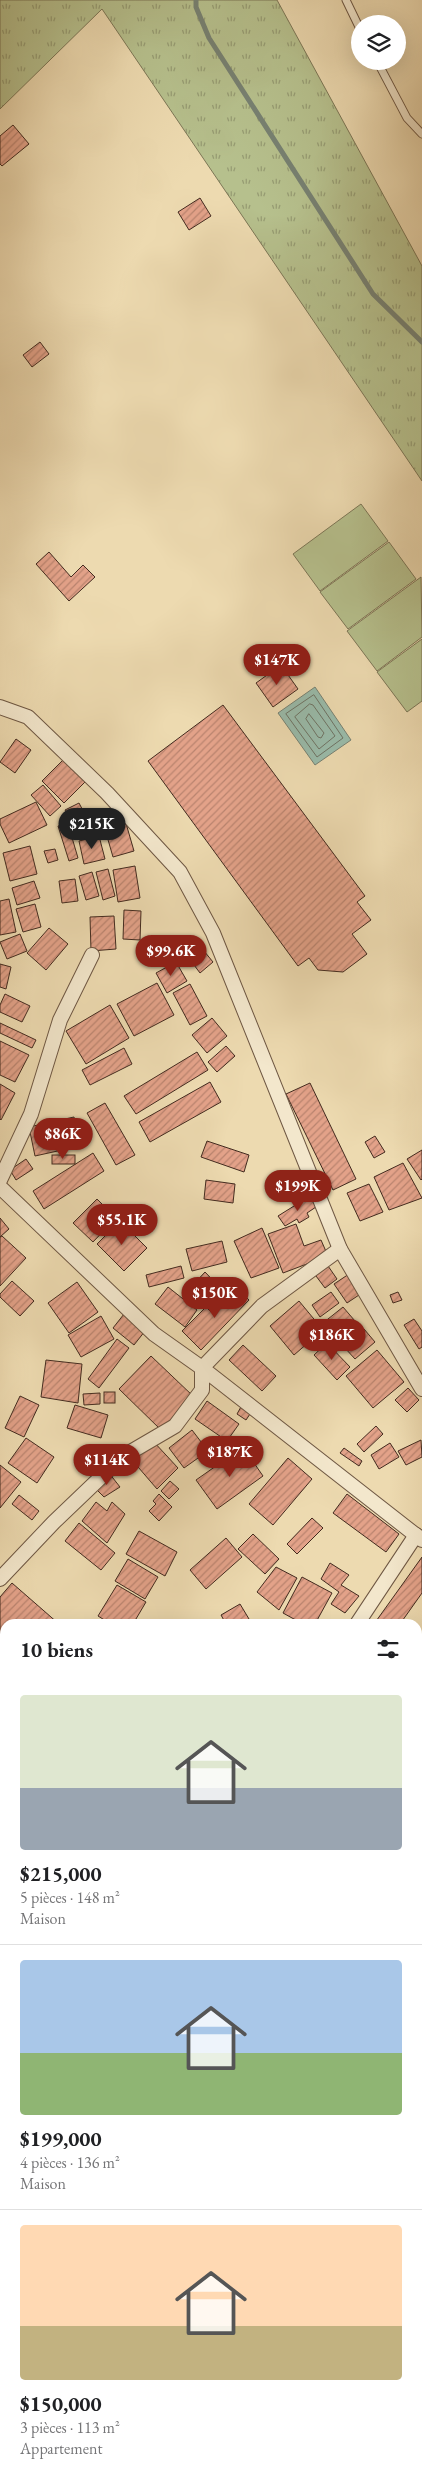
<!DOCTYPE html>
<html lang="fr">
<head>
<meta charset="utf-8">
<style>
  :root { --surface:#fff; --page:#f2f2f2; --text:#202124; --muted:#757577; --line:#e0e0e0; --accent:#8f2418 }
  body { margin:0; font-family:"EB Garamond",serif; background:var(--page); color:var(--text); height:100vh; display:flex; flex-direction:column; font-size:19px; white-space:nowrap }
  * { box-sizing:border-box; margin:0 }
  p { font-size:16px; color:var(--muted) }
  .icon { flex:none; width:28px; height:28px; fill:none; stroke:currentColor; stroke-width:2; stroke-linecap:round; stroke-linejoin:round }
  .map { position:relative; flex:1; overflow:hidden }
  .drawer { position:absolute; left:0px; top:1619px; width:422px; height:866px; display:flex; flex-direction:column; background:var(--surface); border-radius:15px 15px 0 0; box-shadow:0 5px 20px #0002 }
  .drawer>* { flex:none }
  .fabs { position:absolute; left:351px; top:15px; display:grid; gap:10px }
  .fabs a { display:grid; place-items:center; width:55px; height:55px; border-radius:50%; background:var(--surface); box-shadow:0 5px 20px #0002; font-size:25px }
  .price { position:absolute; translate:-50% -42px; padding:0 11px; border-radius:18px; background:var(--accent); color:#fff; font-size:16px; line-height:32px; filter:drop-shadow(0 1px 2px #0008) }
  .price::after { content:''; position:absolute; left:50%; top:30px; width:15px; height:11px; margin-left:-8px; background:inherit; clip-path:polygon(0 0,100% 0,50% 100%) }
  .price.current { background:#222; color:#fff }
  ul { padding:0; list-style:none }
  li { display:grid; align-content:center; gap:10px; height:265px; padding:0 20px }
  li+li { border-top:1px solid var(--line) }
  li span { display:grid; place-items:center; height:155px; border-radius:5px; color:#555 }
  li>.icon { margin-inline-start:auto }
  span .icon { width:90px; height:90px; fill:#fffc; stroke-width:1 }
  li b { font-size:21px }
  h2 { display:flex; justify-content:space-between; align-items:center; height:60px; padding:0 20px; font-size:21px }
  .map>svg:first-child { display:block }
</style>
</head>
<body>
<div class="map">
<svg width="422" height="2484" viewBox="0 0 422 2484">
  <defs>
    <pattern id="grass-tufts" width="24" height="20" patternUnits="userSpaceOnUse" patternTransform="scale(1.25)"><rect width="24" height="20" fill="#b6c08d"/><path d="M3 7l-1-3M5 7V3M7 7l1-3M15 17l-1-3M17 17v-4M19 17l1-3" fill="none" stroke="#969c73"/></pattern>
    <pattern id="building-hatch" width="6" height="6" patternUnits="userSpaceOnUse" patternTransform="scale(1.25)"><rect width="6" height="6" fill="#e3a289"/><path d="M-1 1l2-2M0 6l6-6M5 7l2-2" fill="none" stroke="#ba846f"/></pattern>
  </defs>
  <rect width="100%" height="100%" fill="#eddab0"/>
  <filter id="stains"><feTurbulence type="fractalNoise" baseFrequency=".004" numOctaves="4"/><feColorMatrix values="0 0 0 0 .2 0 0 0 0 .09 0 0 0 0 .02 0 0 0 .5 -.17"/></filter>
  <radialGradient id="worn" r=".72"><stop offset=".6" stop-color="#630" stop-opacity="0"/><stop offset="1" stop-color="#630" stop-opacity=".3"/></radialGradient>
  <!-- grass -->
  <polygon fill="url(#grass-tufts)" stroke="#7c7656" points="0,0 277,0 422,266 422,481 102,9 0,109"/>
  <!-- garden -->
  <g fill="#b6c08d" stroke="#7c7656">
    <polygon points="361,504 388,541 320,591 293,554"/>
    <polygon points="389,542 416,579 348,629 320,592"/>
    <polygon points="421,577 422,637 377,671 347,631"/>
    <polygon points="422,639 422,701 407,712 377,672"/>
  </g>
  <!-- water -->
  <polygon fill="#9ba" stroke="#778172" points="315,687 351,740 315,765 278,713"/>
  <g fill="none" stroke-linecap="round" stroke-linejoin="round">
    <!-- shore -->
    <g stroke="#6e7364" stroke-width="1">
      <polygon points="314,695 343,738 317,757 286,714"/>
      <polygon points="310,704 313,705 335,736 319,749 295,717"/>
      <polygon points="309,714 324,733 321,738 318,737 306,719"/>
    </g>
    <!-- stream -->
    <polyline stroke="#778172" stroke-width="5" points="196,0 196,7 209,38 373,294 422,342"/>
  </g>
  <!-- building -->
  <g fill="url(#building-hatch)" stroke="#432b1f">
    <polygon points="13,125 29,144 2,166 0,164 0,136"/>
    <polygon points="200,198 211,216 189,230 178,212"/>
    <polygon points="40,342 49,354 32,367 23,355"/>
    <polygon points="49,552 71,577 83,565 95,577 69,601 36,564"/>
    <polygon points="281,665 298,689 273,707 256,683"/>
    <polygon points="223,705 365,896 357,902 371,920 352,934 367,954 343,972 318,970 309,958 298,966 148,761"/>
    <polygon points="16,739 31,750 15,773 0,762"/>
    <polygon points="63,760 85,782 64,803 42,781"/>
    <polygon points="43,785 61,806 50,816 31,795"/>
    <polygon points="36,802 47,825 9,843 0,824 0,819"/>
    <polygon points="79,803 90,824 77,831 65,810"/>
    <polygon points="123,813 134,851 113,857 102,819"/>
    <polygon points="68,824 78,858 69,861 58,826"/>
    <polygon points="99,836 105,859 84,864 79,841"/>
    <polygon points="30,846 37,874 10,881 3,853"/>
    <polygon points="55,849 58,860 48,863 44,851"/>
    <polygon points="135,866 140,898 118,902 113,870"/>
    <polygon points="108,869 115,896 103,900 96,872"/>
    <polygon points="92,872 99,896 86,900 79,876"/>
    <polygon points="75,879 78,901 62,903 59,881"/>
    <polygon points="34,881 40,898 17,905 12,888"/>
    <polygon points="9,899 16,932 0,935 0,901"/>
    <polygon points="35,904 41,927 23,932 16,909"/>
    <polygon points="124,910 141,911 140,940 123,939"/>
    <polygon points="114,916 116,949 91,951 90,917"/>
    <polygon points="49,928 68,944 46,970 27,953"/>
    <polygon points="20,934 27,951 7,959 0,942"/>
    <polygon points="204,951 213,962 200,973 191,961"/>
    <polygon points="176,962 187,981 167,993 156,973"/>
    <polygon points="0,964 11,967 6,989 0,987"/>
    <polygon points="157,983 174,1015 134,1036 117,1004"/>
    <polygon points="190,984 207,1016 190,1025 173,993"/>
    <polygon points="5,994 30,1006 22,1022 0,1012 0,1005"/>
    <polygon points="110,1005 129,1038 86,1064 66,1031"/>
    <polygon points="212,1018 227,1036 207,1053 192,1035"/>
    <polygon points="0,1023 36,1040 32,1048 0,1033"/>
    <polygon points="0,1041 29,1055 15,1082 0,1075"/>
    <polygon points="226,1046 235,1056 217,1072 208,1062"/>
    <polygon points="124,1048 132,1064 90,1085 82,1070"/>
    <polygon points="197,1052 208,1070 136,1114 124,1096"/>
    <polygon points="210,1082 221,1102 150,1142 139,1122"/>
    <polygon points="310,1083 356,1179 333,1190 286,1094"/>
    <polygon points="0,1084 15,1093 1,1120 0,1119"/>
    <polygon points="105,1103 135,1155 116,1165 87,1113"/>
    <polygon points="74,1117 80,1146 35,1156 29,1127"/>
    <polygon points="375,1136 385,1152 374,1158 365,1142"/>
    <polygon points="207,1141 249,1155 244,1172 201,1157"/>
    <polygon points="422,1150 422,1179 421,1180 407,1159"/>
    <polygon points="93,1153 104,1171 44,1209 33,1191"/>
    <rect x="52" y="1155" width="23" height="9"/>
    <polygon points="26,1159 33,1169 16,1180 10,1170"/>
    <polygon points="403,1163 422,1198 389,1210 374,1177"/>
    <polygon points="206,1180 235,1184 233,1203 204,1199"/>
    <polygon points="369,1184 383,1212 360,1221 347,1193"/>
    <polygon points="310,1196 316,1207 307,1213 309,1217 299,1223 297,1219 285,1226 278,1216"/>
    <polygon points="97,1199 116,1218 93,1242 73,1223"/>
    <polygon points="0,1218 9,1229 0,1237"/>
    <polygon points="120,1221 147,1248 124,1271 97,1244"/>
    <polygon points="296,1224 304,1246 321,1240 328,1256 283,1273 268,1234"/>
    <polygon points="262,1228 279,1268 251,1278 234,1241"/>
    <polygon points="2,1236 26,1258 0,1286 0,1237"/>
    <polygon points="222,1241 227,1262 192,1271 186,1249"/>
    <polygon points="326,1263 337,1279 325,1288 313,1272"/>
    <polygon points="181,1266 184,1278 149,1287 146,1275"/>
    <polygon points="205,1272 226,1294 212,1307 192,1286"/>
    <polygon points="349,1274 362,1293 347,1303 334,1284"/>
    <polygon points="12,1281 34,1301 20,1316 0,1297 0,1294"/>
    <polygon points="77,1282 98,1312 69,1333 48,1303"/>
    <polygon points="233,1284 249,1300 201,1350 182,1331 206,1307 214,1315 231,1297 226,1292"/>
    <polygon points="168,1287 197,1310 185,1327 155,1304"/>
    <polygon points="331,1292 339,1303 320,1317 312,1305"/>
    <polygon points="398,1292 402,1300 393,1303 390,1295"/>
    <polygon points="299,1301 323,1330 294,1355 270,1326"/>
    <polygon points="343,1307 355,1321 335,1338 323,1323"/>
    <polygon points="124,1314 145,1331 134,1345 113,1328"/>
    <polygon points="101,1316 114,1339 81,1357 68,1335"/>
    <polygon points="414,1319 422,1331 422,1347 419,1349 404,1325"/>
    <polygon points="364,1329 375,1342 355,1359 344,1347"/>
    <polygon points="117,1339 129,1348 99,1388 88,1379"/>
    <polygon points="327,1343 350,1367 337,1380 314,1355"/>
    <polygon points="243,1345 276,1376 262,1391 229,1360"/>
    <polygon points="377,1350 404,1382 373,1408 346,1376"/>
    <polygon points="151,1356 193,1396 161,1430 119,1389"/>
    <polygon points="46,1360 82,1364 78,1403 41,1397"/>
    <polygon points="408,1388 419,1400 407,1412 395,1400"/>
    <rect x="104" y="1392" width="11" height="11"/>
    <polygon points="100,1393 100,1404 84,1405 83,1394"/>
    <polygon points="20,1396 39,1405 24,1437 5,1428"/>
    <polygon points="207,1401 239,1424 227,1441 195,1419"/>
    <polygon points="75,1405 108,1415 101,1438 67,1428"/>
    <polygon points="242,1405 252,1411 246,1420 237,1414"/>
    <polygon points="376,1426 383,1434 364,1452 357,1444"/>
    <polygon points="192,1430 208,1451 184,1468 169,1448"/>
    <polygon points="26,1438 54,1457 37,1483 8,1463"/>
    <polygon points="421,1440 422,1457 406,1465 398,1451"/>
    <polygon points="153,1441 178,1468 157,1489 132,1460"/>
    <polygon points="390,1443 399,1457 379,1469 371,1455"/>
    <polygon points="243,1447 263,1476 217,1509 196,1480"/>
    <polygon points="344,1448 362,1461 359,1466 340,1453"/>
    <polygon points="288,1458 312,1479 273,1525 249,1504"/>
    <polygon points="0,1465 21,1482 0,1508"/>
    <polygon points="109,1473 120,1487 104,1497 94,1487"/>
    <polygon points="170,1481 179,1489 169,1499 161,1491"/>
    <polygon points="159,1494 172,1507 159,1521 149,1511 156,1504 153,1501"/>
    <polygon points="347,1494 399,1534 386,1552 333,1513"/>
    <polygon points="19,1495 39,1511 32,1520 12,1504"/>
    <polygon points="96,1502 107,1511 112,1502 125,1514 107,1543 82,1521"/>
    <polygon points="312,1518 323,1528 297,1554 287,1544"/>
    <polygon points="79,1523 115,1553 101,1570 65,1541"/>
    <polygon points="139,1531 177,1552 165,1576 126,1554"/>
    <polygon points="253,1534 279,1559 265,1574 238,1549"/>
    <polygon points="226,1538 242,1557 206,1589 190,1570"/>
    <polygon points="422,1557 422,1593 400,1624 374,1624"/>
    <polygon points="128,1559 158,1577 145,1599 115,1581"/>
    <polygon points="330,1563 349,1575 341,1585 359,1596 345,1613 331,1604 339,1592 321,1579"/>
    <polygon points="276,1567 297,1578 279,1610 257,1592"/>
    <polygon points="302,1577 332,1593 315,1624 303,1624 283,1613"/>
    <polygon points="12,1583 59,1624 5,1624 5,1649 0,1645 0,1597"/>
    <polygon points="117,1585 146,1602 133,1624 111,1624 98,1616"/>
    <polygon points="240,1604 252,1624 226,1624 221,1615"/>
    <polygon points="418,1639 422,1641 422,1652 418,1659"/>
    <polygon points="421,1693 422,1717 418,1719 418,1695"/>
    <polygon points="5,1802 5,1862 0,1857 0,1807"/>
    <polygon points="5,1925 5,1947 0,1943 0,1932"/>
    <polygon points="1,2041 5,2046 5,2068 0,2073"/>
    <polygon points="0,2073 5,2079 5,2132 0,2137"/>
    <polygon points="418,2170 422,2174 422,2188 418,2194"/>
    <polygon points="422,2195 422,2237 418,2234 418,2201"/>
    <polygon points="0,2259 5,2262 5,2295 0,2292"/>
    <polygon points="0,2298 5,2301 5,2316 0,2326"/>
    <polygon points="418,2315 422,2320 422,2344 418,2349"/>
    <polygon points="422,2355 422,2374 418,2370 418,2359"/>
    <polygon points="418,2372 422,2376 422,2413 418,2409"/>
    <polygon points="1,2422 5,2423 5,2457 0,2455"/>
    <polygon points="421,2439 422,2473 419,2475 418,2441"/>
    <polygon points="418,2476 419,2476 416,2484 388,2484 389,2480 418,2480"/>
    <polygon points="118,2480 141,2480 142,2484 118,2484"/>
    <polygon points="309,2480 326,2480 333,2483 307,2484"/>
    <polygon points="350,2480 383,2480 381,2484 348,2484"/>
  </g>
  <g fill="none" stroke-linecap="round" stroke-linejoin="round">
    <defs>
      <g id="service">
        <polyline points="346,0 360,29"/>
        <polyline points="377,61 407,118 422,134"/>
        <polyline points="418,2306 422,2305"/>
        <polyline points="418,2426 422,2432"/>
      </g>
      <g id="minor">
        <polyline points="0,707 28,717 107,793 180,872 213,933 340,1249 422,1389"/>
        <polyline points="0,1180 31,1114 60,1020 92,955"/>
        <polyline points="0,1187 154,1334 202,1368 422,1540"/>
        <polyline points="0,1579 54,1522 122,1457 175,1426 202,1390 202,1368 262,1306 340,1249"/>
        <polyline points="357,1624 416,1535"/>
        <polyline points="276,2480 278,2484"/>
      </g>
      <polyline id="tertiary" points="0,1969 5,1972"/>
      <g id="secondary">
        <polyline points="418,1770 422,1765"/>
        <polyline points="418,1797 422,1792"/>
        <polyline points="418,1832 422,1827"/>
        <polyline points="0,2164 5,2162"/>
        <polyline points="0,2184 5,2181"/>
        <polyline points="0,2208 5,2207"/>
      </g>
      <g id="primary">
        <polyline points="0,1678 5,1682"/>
        <polyline points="0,1710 5,1714"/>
        <polyline points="0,1741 5,1746"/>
        <polyline points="0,1771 5,1776"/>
        <polyline points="418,2051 422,2055"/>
        <polyline points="418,2083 422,2087"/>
        <polyline points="418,2117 422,2121"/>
        <polyline points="418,2151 422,2154"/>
      </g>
    </defs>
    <!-- service casing -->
    <use href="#service" stroke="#6e5743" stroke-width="9"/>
    <!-- minor casing -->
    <use href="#minor" stroke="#6e5743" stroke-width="16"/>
    <!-- tertiary casing -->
    <use href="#tertiary" stroke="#6e5743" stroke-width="20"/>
    <!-- secondary casing -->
    <use href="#secondary" stroke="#432b1f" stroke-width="22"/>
    <!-- primary casing -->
    <use href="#primary" stroke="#432b1f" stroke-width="25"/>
    <!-- service -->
    <use href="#service" stroke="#f3e7cc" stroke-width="7"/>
    <!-- minor -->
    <use href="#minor" stroke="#f3e7cc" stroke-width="14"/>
    <!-- tertiary -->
    <use href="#tertiary" stroke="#f3e7cc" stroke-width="18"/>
    <!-- secondary -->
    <use href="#secondary" stroke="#f3e7cc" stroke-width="20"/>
    <!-- primary -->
    <use href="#primary" stroke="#eddab0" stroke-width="22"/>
  </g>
  <rect width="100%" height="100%" filter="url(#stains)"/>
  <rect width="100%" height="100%" fill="url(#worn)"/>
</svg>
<div class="fabs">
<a><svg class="icon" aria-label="layers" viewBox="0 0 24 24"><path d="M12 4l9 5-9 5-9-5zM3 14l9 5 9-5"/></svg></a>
</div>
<b class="price" style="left:277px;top:686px">$147K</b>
<b class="price current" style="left:92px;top:850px">$215K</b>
<b class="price" style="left:171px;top:977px">$99.6K</b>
<b class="price" style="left:63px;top:1160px">$86K</b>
<b class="price" style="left:298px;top:1212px">$199K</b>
<b class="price" style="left:122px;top:1246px">$55.1K</b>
<b class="price" style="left:215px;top:1319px">$150K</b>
<b class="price" style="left:332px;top:1361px">$186K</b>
<b class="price" style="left:230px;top:1478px">$187K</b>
<b class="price" style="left:107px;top:1486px">$114K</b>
<section class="drawer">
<h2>10 biens<svg class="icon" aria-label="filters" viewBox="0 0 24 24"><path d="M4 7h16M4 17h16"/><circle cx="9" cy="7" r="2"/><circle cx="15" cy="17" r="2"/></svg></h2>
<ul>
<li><span style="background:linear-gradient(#dfe7d0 60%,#9aa5b1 0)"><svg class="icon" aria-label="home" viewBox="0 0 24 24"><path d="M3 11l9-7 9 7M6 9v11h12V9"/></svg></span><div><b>$215,000</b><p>5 pièces · 148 m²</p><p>Maison</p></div></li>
<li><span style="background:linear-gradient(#a9c7e8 60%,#8fb573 0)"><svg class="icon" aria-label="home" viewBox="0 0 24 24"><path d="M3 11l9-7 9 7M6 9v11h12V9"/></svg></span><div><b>$199,000</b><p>4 pièces · 136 m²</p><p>Maison</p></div></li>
<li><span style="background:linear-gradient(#ffd9b3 65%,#c2b280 0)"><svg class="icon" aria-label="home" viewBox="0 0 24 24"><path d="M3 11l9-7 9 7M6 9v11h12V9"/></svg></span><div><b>$150,000</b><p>3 pièces · 113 m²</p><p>Appartement</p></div></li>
</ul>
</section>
</div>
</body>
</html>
